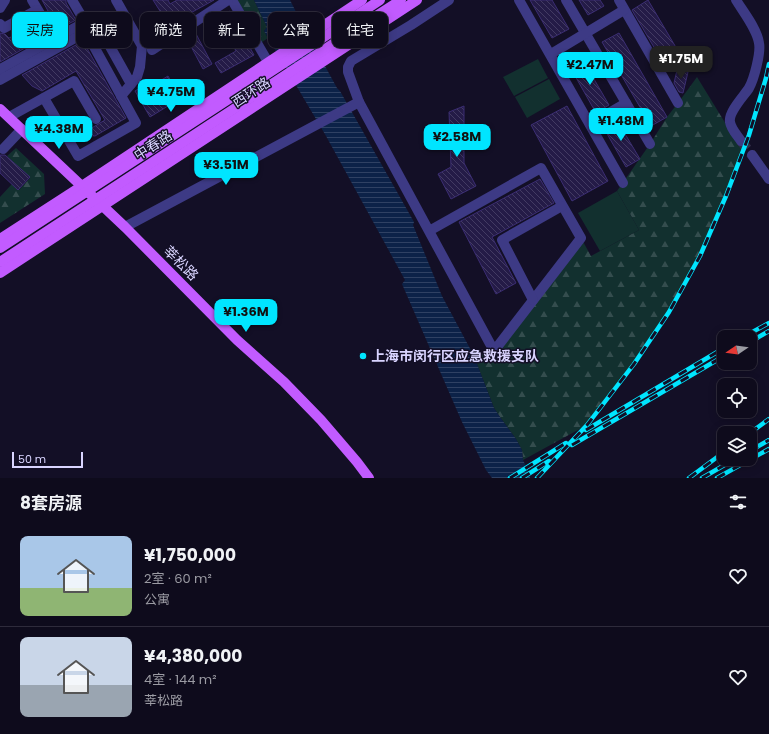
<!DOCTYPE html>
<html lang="zh">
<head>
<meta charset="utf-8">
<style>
  :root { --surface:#0e0b1c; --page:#171425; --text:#f1f3f6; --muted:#9b9ba3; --line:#2e2b3b; --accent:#00e5ff }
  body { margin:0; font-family:Poppins,"Noto Sans SC",sans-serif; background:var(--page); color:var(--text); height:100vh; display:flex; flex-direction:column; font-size:15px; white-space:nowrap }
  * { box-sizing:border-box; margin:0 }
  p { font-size:13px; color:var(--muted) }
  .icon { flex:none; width:22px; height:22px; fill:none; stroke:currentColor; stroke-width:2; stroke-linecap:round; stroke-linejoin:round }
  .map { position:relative; height:478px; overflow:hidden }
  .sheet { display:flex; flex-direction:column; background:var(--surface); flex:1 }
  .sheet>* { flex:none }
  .hud { position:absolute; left:12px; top:12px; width:400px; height:36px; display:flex; gap:8px }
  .needle { width:26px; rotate:257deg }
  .fabs { position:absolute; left:717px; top:330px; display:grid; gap:8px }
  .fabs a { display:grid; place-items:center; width:40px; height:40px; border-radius:8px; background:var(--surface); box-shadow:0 2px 10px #0003,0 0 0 1px var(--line); font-size:20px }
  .scale { position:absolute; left:12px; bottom:10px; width:71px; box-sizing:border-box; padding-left:4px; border:2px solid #d9d4ff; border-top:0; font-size:11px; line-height:14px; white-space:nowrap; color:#d9d4ff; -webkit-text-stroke:3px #130f26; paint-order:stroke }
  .price { position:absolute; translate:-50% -34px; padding:0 9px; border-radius:8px; background:var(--accent); color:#111; font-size:13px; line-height:26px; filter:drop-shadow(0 1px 2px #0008) }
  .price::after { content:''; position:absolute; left:50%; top:24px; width:12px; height:9px; margin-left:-6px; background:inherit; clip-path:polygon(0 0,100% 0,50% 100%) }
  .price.active { background:#222; color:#fff }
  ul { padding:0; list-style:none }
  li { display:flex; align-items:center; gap:12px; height:100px; padding:0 20px }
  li+li { border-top:1px solid var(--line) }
  li span { display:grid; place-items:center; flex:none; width:112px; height:80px; border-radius:8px; color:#555 }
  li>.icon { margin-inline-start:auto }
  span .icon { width:48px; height:48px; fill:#fffc; stroke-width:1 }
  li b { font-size:17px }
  h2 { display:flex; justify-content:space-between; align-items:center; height:48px; padding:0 20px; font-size:17px }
  .tag { padding:0 14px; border-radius:8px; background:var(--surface); box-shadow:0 2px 10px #0003,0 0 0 1px var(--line); font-size:14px; line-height:36px }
  .tag.active { background:var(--accent); color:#111 }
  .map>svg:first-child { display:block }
</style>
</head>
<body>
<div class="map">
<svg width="769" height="478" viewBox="0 0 769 478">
  <defs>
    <pattern id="forest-firs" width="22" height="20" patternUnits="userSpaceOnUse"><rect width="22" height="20" fill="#12302f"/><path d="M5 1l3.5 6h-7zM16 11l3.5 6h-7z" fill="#344d4e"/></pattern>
    <pattern id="water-rules" width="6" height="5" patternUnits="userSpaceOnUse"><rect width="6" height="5" fill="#0c2248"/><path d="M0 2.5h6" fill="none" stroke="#2f4163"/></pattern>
    <pattern id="building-back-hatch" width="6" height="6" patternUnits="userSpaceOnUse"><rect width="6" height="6" fill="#241b47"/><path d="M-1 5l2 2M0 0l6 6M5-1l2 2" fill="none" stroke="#433b63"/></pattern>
  </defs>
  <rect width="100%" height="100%" fill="#130f26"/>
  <!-- forest -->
  <g fill="url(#forest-firs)">
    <polygon points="232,0 254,0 267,27 264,31 268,38 258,45"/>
    <polygon points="697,77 743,152 726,196 700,256 669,312 634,364 587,425 523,460 522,450 516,439 500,417 494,408 474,356 494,351 581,238 591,256 639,230 617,191 650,144 667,117 678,103"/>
    <polygon points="16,148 44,174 45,194 0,223 0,197 12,184 19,190 30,178 7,156"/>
  </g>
  <!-- pitch -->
  <g fill="#12302f">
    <polygon points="538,59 548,78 514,96 503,77"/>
    <polygon points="549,79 560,99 527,118 515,97"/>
    <polygon points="617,191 639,230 600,251 578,213"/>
  </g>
  <!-- water -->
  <polygon fill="url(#water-rules)" points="254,0 290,0 302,24 337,88 340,91 414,222 413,225 442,296 474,356 494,408 500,417 516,439 522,450 523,460 530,475 530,478 492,478 486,470 462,422 402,284 405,280 326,136 264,31 267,27"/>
  <!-- building -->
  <g fill="url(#building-back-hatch)" stroke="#3b2d73">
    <polygon points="42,0 66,0 66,3 76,20 58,29"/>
    <polygon points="153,0 168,0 170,4 177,0 214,0 149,36 141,22 160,11"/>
    <polygon points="530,0 552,0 569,29 552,38"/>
    <polygon points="579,0 600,0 604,6 588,15"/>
    <polygon points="648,0 684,61 668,71 632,10"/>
    <polygon points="230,11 254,55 221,73 215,63 236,51 218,18"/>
    <polygon points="34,25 41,39 0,62 0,33 5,34 9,38"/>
    <polygon points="195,32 212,64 203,69 186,37"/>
    <polygon points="619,33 667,117 651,126 602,42"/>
    <polygon points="83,41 126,118 95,136 80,135 105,120 76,71 42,91 32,86 22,75"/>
    <polygon points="583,60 609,105 596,113 570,67"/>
    <polygon points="677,70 688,72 683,93 679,92 674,83"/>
    <polygon points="168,76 181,98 150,117 135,91 146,84 148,88"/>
    <polygon points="464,106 464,163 476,186 451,199 438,174 451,167 449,112"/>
    <polygon points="567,106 608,181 572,201 531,125"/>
    <polygon points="615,117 640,159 626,167 602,125"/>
    <polygon points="0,155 5,155 30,177 18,190 0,173"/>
    <polygon points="540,179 554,203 492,237 516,283 496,294 459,222"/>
  </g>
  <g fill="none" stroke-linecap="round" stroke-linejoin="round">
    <!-- minor-tunnel -->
    <polyline stroke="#312d47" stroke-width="10" stroke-dasharray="10 5" stroke-linecap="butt" points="741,141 752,155"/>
    <!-- minor -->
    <g stroke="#3d3a85" stroke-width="10">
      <polyline points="32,0 55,39"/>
      <polyline points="116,0 142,46 140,67 137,77 121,96"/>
      <polyline points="232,0 268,62"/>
      <polyline points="519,0 623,183"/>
      <polyline points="566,0 650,144"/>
      <polyline points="619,0 678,103"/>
      <path d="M736,0C744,13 757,29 759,43C761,53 754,79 749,88C744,96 728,112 730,122C731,129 737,135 741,141"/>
      <polyline points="0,8 5,0"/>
      <polyline points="0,24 4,28 37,10"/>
      <polyline points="86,32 98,25 131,84"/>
      <polyline points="152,50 228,0"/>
      <polyline points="551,54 624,10"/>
      <polyline points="0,70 2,68 85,22 72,0"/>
      <polyline points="0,80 86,32 136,123 78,156 44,98"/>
      <polyline points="359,102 494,351 581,238 541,168 429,231"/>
      <polyline points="9,117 74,81 96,119"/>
      <polyline points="590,124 626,103"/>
      <polyline points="3,149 22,129"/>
      <polyline points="752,155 769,179"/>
      <polyline points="125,227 359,102 348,72 348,67 351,61 411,25 449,0"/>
      <polyline points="533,300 502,240 562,206"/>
    </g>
    <!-- major -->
    <g stroke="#c25bff" stroke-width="10">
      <polyline points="333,31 380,0"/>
      <polyline points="339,40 401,0"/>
      <polyline points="0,109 125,227 237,340 284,382 321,420 357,462 369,478"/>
      <polyline points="0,239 82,186 362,0"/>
      <polyline points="0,273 417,0"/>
    </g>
    <defs>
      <g id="rail">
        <polyline points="743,337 769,323"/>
        <polyline points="750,342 769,331"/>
        <polyline points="586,430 724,348"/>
        <polyline points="750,433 769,419"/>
        <polyline points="572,445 724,356"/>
        <polyline points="750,451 769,440"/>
        <polyline points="510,478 566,443"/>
        <polyline points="522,478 549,461"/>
        <polyline points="537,478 587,425 634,364 669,312 700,256 726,196 749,135 766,78 769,64"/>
        <polyline points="689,478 724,452"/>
        <polyline points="702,478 735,459"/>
        <polyline points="717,478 769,449"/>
      </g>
    </defs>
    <!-- rail casing -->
    <use href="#rail" stroke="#00e5ff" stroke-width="4.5"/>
    <!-- rail -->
    <use href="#rail" stroke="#130f26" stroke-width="3" stroke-dasharray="9" stroke-linecap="butt"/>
    <!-- major-bridge -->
    <g stroke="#c25bff" stroke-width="10">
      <polyline points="0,248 333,31"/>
      <polyline points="0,262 339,40"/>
    </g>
  </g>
  <!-- markers -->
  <circle fill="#00e5ff" stroke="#130f26" stroke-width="1.5" cx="363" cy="356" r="4"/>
  <g text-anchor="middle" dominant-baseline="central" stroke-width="3" stroke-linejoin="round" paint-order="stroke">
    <!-- street labels -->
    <g font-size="14" fill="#d9d4ff" stroke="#130f26">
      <text transform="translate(251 92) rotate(-33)">西环路</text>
      <text transform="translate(153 145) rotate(-33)">中春路</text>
      <text transform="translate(181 263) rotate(45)">莘松路</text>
    </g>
    <!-- poi labels -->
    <g font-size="14" font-weight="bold" fill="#d9d4ff" stroke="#130f26" text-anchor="start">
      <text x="371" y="356">上海市闵行区应急救援支队</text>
    </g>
  </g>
</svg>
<div class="fabs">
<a><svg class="needle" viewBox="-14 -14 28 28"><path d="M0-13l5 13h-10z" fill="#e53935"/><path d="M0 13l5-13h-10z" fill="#9b9ba3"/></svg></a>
<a><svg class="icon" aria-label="locate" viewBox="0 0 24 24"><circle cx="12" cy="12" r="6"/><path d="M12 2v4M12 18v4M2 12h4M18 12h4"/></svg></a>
<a><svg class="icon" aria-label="layers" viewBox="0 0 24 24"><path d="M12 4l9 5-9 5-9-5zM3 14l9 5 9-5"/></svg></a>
</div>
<div class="scale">50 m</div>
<b class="price active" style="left:681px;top:80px">¥1.75M</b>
<b class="price" style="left:590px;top:86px">¥2.47M</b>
<b class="price" style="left:171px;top:113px">¥4.75M</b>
<b class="price" style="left:621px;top:142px">¥1.48M</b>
<b class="price" style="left:59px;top:150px">¥4.38M</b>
<b class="price" style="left:457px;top:158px">¥2.58M</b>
<b class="price" style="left:226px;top:186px">¥3.51M</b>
<b class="price" style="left:246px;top:333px">¥1.36M</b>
<div class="hud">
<a class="tag active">买房</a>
<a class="tag">租房</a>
<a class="tag">筛选</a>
<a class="tag">新上</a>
<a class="tag">公寓</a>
<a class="tag">住宅</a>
</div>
</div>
<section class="sheet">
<h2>8套房源<svg class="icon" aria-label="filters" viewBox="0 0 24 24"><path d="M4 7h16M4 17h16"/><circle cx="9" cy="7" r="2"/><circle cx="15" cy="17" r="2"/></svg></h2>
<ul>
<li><span style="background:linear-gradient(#a9c7e8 65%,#8fb573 0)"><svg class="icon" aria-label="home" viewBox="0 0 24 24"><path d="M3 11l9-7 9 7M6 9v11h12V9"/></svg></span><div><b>¥1,750,000</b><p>2室 · 60 m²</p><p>公寓</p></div><svg class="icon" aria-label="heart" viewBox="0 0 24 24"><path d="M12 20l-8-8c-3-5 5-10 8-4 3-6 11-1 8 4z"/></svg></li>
<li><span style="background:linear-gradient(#c9d6e8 60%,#9aa5b1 0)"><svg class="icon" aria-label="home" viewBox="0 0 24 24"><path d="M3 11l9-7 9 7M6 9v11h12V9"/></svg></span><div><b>¥4,380,000</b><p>4室 · 144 m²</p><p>莘松路</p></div><svg class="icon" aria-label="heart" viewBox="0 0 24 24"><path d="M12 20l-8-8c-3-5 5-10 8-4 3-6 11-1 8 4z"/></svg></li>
</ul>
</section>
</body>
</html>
